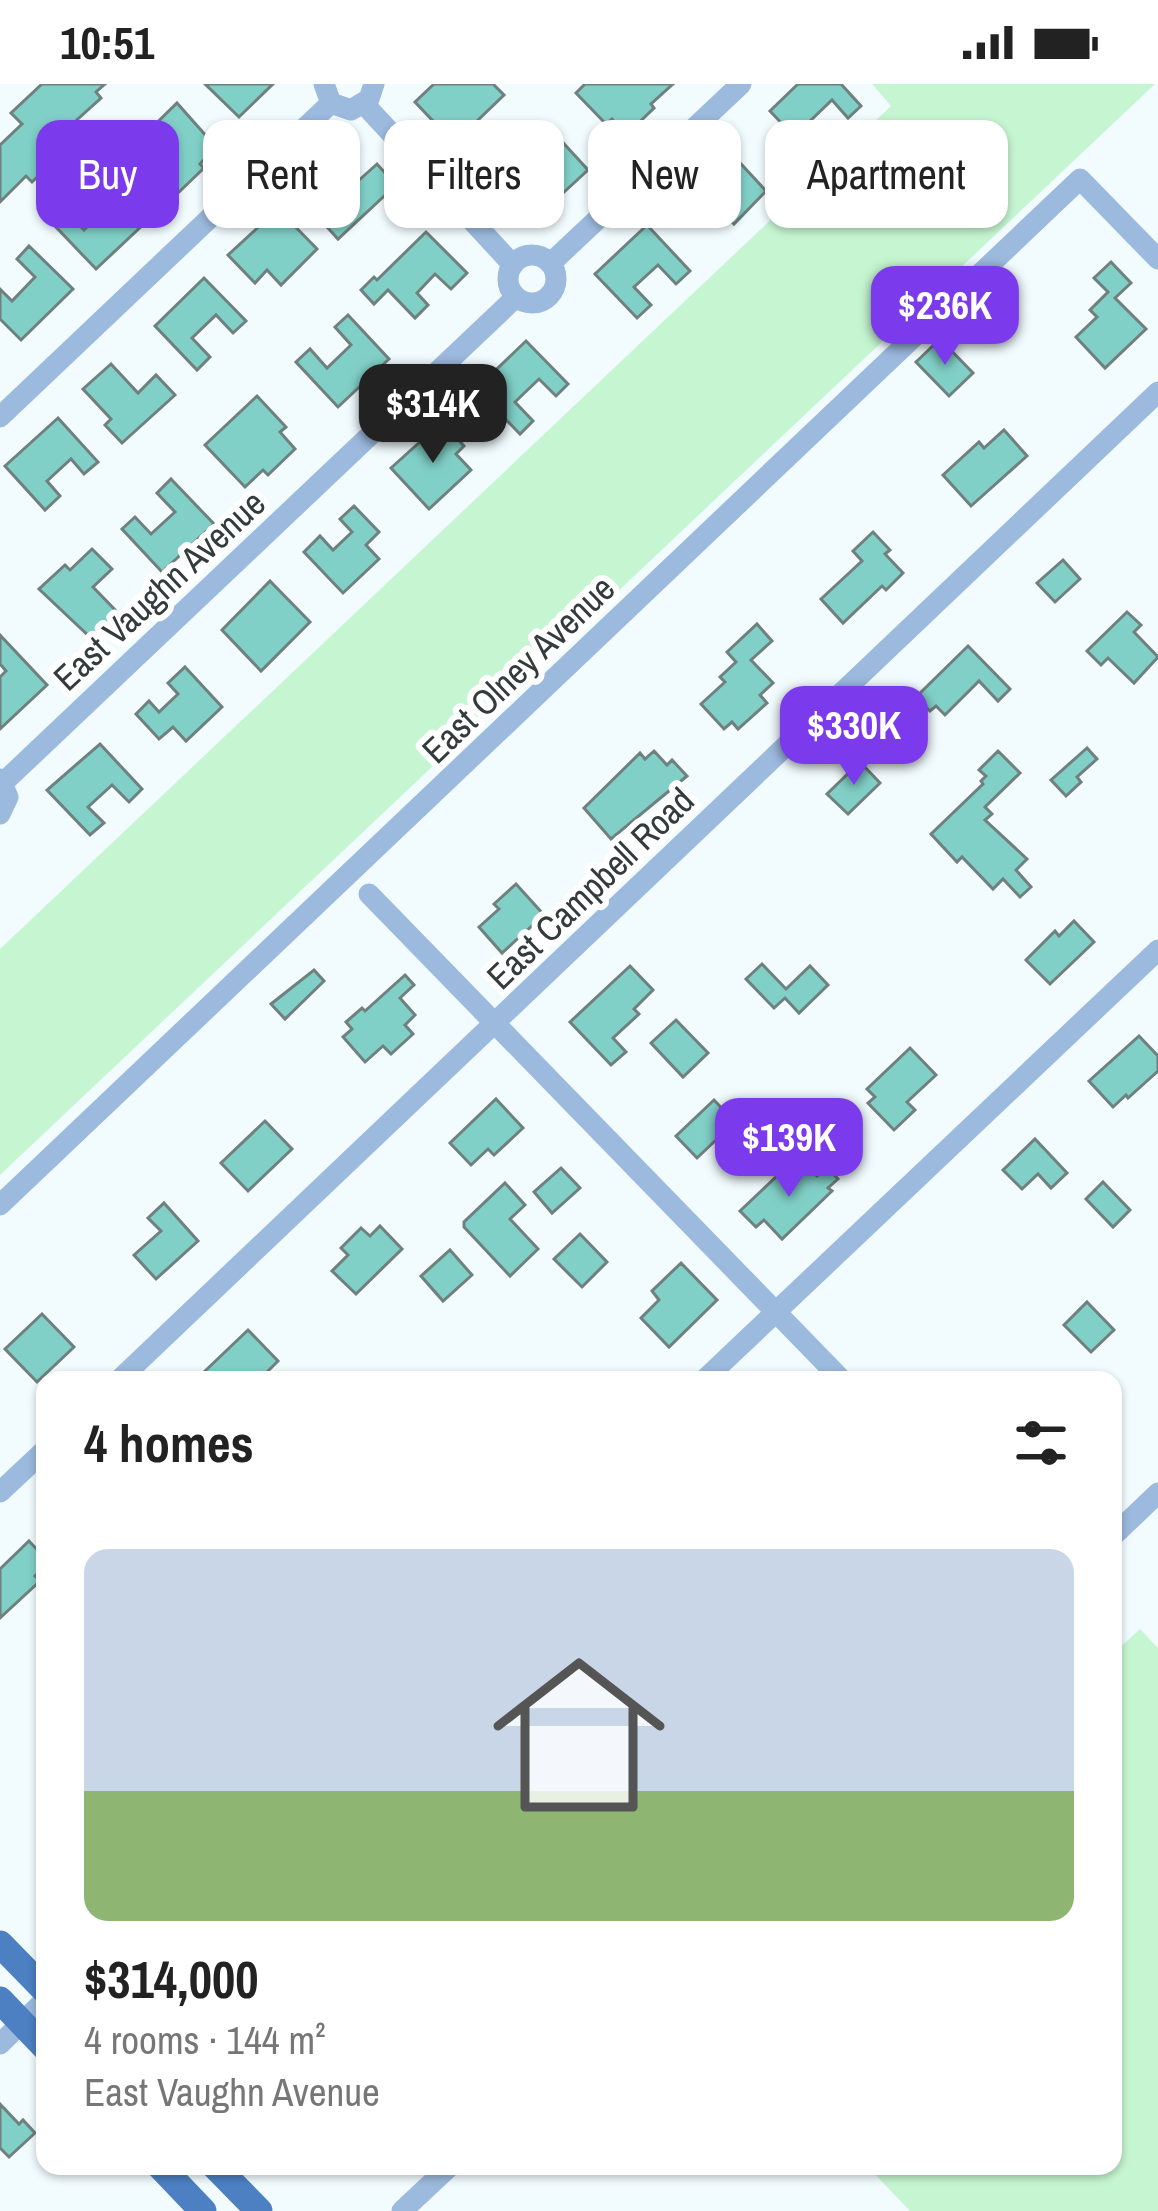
<!DOCTYPE html>
<html lang="en">
<head>
<meta charset="utf-8">
<style>
  :root { --surface:#fff; --page:#f6f6f6; --text:#222; --muted:#767676; --accent:#7c3aed }
  body { margin:0; font-family:"Archivo Narrow",sans-serif; background:var(--page); color:var(--text); height:100vh; display:flex; flex-direction:column; font-size:45px; white-space:nowrap }
  * { box-sizing:border-box; margin:0 }
  p { font-size:39px; color:var(--muted) }
  .icon { flex:none; width:66px; height:66px; fill:none; stroke:currentColor; stroke-width:2; stroke-linecap:round; stroke-linejoin:round }
  .map { position:relative; flex:1; overflow:hidden }
  .details { position:absolute; left:36px; top:1287px; width:1086px; height:804px; display:flex; flex-direction:column; background:var(--surface); border-radius:24px; box-shadow:0 3px 9px #0004 }
  .details>* { flex:none }
  .banner { position:absolute; left:36px; top:36px; width:1086px; height:108px; display:flex; gap:24px }
  .price { position:absolute; translate:-50% -102px; padding:0 27px; border-radius:24px; background:var(--accent); color:#fff; font-size:39px; line-height:78px; filter:drop-shadow(0 3px 6px #0008) }
  .price::after { content:''; position:absolute; left:50%; top:72px; width:36px; height:27px; margin-left:-18px; background:inherit; clip-path:polygon(0 0,100% 0,50% 100%) }
  .price.selected { background:#222; color:#fff }
  ul { padding:0; list-style:none }
  li { display:grid; align-content:center; gap:24px; height:636px; padding:0 48px }
  li span { display:grid; place-items:center; height:372px; border-radius:24px; color:#555 }
  li>.icon { margin-inline-start:auto }
  span .icon { width:216px; height:216px; fill:#fffc; stroke-width:1 }
  li b { font-size:51px }
  h2 { display:flex; justify-content:space-between; align-items:center; height:144px; padding:0 48px; font-size:51px }
  .pill { padding:0 42px; border-radius:24px; background:var(--surface); box-shadow:0 3px 9px #0004; font-size:42px; line-height:108px }
  .pill.selected { background:var(--accent); color:#fff }
  .status { display:flex; justify-content:space-between; align-items:center; height:84px; padding:0 60px; background:var(--surface); direction:ltr }
  .status svg { height:33px; fill:currentColor }
  .map>svg:first-child { display:block }
</style>
</head>
<body>
<div class="status"><b>10:51</b><svg viewBox="0 0 49 12"><path d="M0 12V9h3v3zM5 12V6h3v6zM10 12V3h3v9zM15 12V0h3v12zM26 1h20v11H26zM47 4h2v5h-2z"/></svg></div>
<div class="map">
<svg width="1158" height="2127" viewBox="0 0 1158 2127">
  <rect width="100%" height="100%" fill="#f2fcff"/>
  <!-- green -->
  <g fill="#c6f6d1">
    <polygon points="872,0 1155,0 0,1091 0,865 891,22"/>
    <polygon points="1140,1545 1158,1564 1158,2127 910,2127 867,2082 1113,2082 1113,1570"/>
  </g>
  <!-- building -->
  <g fill="#81d0c7" stroke="#70807e" stroke-width="3">
    <polygon points="42,0 105,0 96,8 101,14 59,52 69,63 32,98 26,92 0,118 0,61 22,40 11,29"/>
    <polygon points="205,0 273,0 239,33"/>
    <polygon points="434,0 493,0 504,11 454,59 415,18"/>
    <polygon points="585,0 673,0 651,20 654,24 626,51 612,35 606,40 576,9"/>
    <polygon points="798,0 841,0 861,22 848,34 832,16 808,39 827,58 813,72 770,27"/>
    <polygon points="177,19 216,63 200,80 204,84 178,109 150,80 144,86 127,68"/>
    <polygon points="545,39 588,86 537,133 492,84 509,68 512,72"/>
    <polygon points="730,68 766,107 734,140 721,126 705,142 681,116 693,105 688,100 702,87 705,91"/>
    <polygon points="332,70 357,98 377,80 396,101 338,155 327,143 332,139 314,119 319,114 303,97"/>
    <polygon points="104,93 147,137 96,185 55,142 68,130 84,146 108,123 91,105"/>
    <polygon points="278,125 317,165 281,201 267,186 255,199 228,171"/>
    <polygon points="647,141 690,187 676,200 658,181 634,203 651,221 637,234 595,190"/>
    <polygon points="426,148 467,189 451,205 435,190 417,209 428,221 415,234 388,206 374,220 361,206 374,193 377,196"/>
    <polygon points="29,162 73,205 21,256 0,235 0,205 12,217 35,193 17,175"/>
    <polygon points="1111,178 1131,199 1115,214 1146,245 1105,284 1076,253 1097,233 1090,226 1108,208 1094,194"/>
    <polygon points="204,194 246,237 233,249 216,231 192,254 210,273 197,286 155,242"/>
    <polygon points="348,231 389,275 338,323 296,278 310,265 327,284 351,261 335,243"/>
    <polygon points="940,255 973,289 949,312 916,278"/>
    <polygon points="526,257 568,300 556,312 539,295 515,318 533,337 520,350 476,305"/>
    <polygon points="111,280 138,309 156,291 175,311 122,359 105,341 111,335 83,305"/>
    <polygon points="257,312 286,343 280,348 295,365 268,391 263,386 245,403 205,361"/>
    <polygon points="58,334 98,378 84,390 71,375 47,397 60,412 45,426 5,382"/>
    <polygon points="442,338 464,362 456,370 471,386 429,425 391,384"/>
    <polygon points="1004,346 1027,372 971,422 943,391 979,358 984,364"/>
    <polygon points="171,395 214,440 162,488 122,445 135,433 151,450 175,428 157,409"/>
    <polygon points="354,422 379,448 366,461 379,475 343,509 304,468 320,452 333,466 352,448 340,435"/>
    <polygon points="873,448 890,466 885,470 903,489 886,506 882,502 843,539 821,515 862,477 853,467"/>
    <polygon points="92,465 112,485 93,503 120,531 93,556 39,505 65,481 70,486"/>
    <polygon points="1063,476 1080,495 1055,518 1037,499"/>
    <polygon points="270,497 310,538 261,587 222,546"/>
    <polygon points="1127,528 1141,541 1134,548 1158,573 1134,599 1108,574 1101,581 1087,567"/>
    <polygon points="757,540 772,557 751,576 773,599 760,611 767,619 738,645 732,638 724,645 701,620 725,598 720,593 736,578 727,568"/>
    <polygon points="0,551 47,601 0,645 0,593 6,587 0,580"/>
    <polygon points="968,562 1010,605 998,617 979,597 945,631 936,622 930,627 916,613"/>
    <polygon points="185,583 222,623 186,657 173,643 159,655 136,630 149,617 159,628 178,610 168,599"/>
    <polygon points="100,660 142,705 129,718 112,701 88,723 104,739 90,751 47,706"/>
    <polygon points="1087,664 1097,675 1077,693 1081,698 1066,712 1051,696"/>
    <polygon points="654,667 667,681 672,676 687,692 611,755 584,724 640,669 645,675"/>
    <polygon points="998,667 1020,689 985,723 992,730 985,736 1027,775 1016,786 1031,803 1020,813 1003,795 993,805 962,773 957,778 931,750 983,700 981,697 986,692 979,686"/>
    <polygon points="860,678 880,699 848,730 827,710"/>
    <polygon points="516,800 544,831 502,869 479,843 499,825 494,820"/>
    <polygon points="1074,837 1094,858 1050,900 1026,876 1055,847 1059,852"/>
    <polygon points="762,880 786,905 810,882 828,901 799,929 785,914 774,924 746,895"/>
    <polygon points="630,882 653,906 634,925 639,930 613,954 626,968 611,981 570,938"/>
    <polygon points="314,886 324,897 285,935 271,920"/>
    <polygon points="405,891 414,901 400,914 415,931 405,941 413,950 391,970 383,962 365,978 343,953 352,945 346,938 362,924 365,927"/>
    <polygon points="676,936 708,969 683,993 651,959"/>
    <polygon points="1139,952 1158,972 1158,987 1128,1014 1126,1011 1113,1023 1089,997"/>
    <polygon points="910,964 936,991 907,1018 915,1026 894,1046 868,1019 875,1013 867,1005"/>
    <polygon points="496,1015 523,1044 494,1071 488,1065 471,1081 450,1059"/>
    <polygon points="714,1016 735,1038 697,1074 676,1052"/>
    <polygon points="265,1037 292,1065 248,1107 221,1079"/>
    <polygon points="1035,1055 1067,1089 1051,1104 1038,1090 1022,1105 1003,1086"/>
    <polygon points="807,1082 817,1092 827,1083 838,1095 828,1104 832,1107 782,1155 764,1136 756,1143 740,1127 778,1091 788,1101"/>
    <polygon points="561,1084 580,1104 552,1129 534,1108"/>
    <polygon points="1103,1098 1130,1126 1113,1143 1086,1115"/>
    <polygon points="505,1099 525,1121 510,1135 538,1165 510,1192 464,1143 464,1138"/>
    <polygon points="164,1119 198,1157 156,1195 134,1171 161,1147 148,1134"/>
    <polygon points="380,1142 402,1165 356,1210 332,1187 348,1171 341,1164 361,1144 370,1152"/>
    <polygon points="580,1150 607,1178 582,1203 554,1175"/>
    <polygon points="450,1166 472,1191 443,1217 421,1192"/>
    <polygon points="681,1179 717,1216 669,1263 641,1234 659,1216 652,1207"/>
    <polygon points="1087,1218 1114,1246 1091,1268 1064,1241"/>
    <polygon points="42,1230 74,1263 37,1298 5,1265"/>
    <polygon points="248,1246 278,1277 259,1296 212,1296 204,1288"/>
    <polygon points="29,1457 45,1474 45,1482 35,1492 40,1497 0,1534 0,1485"/>
    <polygon points="0,2020 19,2040 23,2036 35,2049 9,2073 0,2064"/>
  </g>
  <g fill="none" stroke-linecap="round" stroke-linejoin="round">
    <!-- minor -->
    <g stroke="#9cb9de" stroke-width="21">
      <polyline points="324,0 331,19 351,26 369,15 374,0"/>
      <polyline points="365,21 513,181"/>
      <circle cx="532" cy="195" r="24"/>
      <polyline points="551,179 741,0"/>
      <polyline points="0,333 331,19"/>
      <polyline points="0,695 8,713 0,730"/>
      <polyline points="4,698 516,213"/>
      <polyline points="369,810 842,1296"/>
      <polyline points="0,1121 1080,95 1158,175"/>
      <polyline points="119,1296 1158,308"/>
      <polyline points="704,1296 1158,866"/>
      <polyline points="0,1408 45,1366"/>
      <polyline points="1113,1452 1158,1409"/>
      <polyline points="0,1960 45,1916"/>
      <polyline points="402,2127 450,2082"/>
    </g>
    <!-- major -->
    <g stroke="#4c80c3" stroke-width="27">
      <polyline points="0,1860 45,1906"/>
      <polyline points="0,1916 45,1963"/>
      <polyline points="160,2082 203,2127"/>
      <polyline points="215,2082 259,2127"/>
    </g>
  </g>
  <g text-anchor="middle" dominant-baseline="central" stroke-width="12" stroke-linejoin="round" paint-order="stroke">
    <!-- street labels -->
    <g font-size="36" fill="#343b3d" stroke="#fff">
      <text transform="translate(159 506) rotate(-43)">East Vaughn Avenue</text>
      <text transform="translate(518 585) rotate(-44)">East Olney Avenue</text>
      <text transform="translate(590 804) rotate(-44)">East Campbell Road</text>
    </g>
  </g>
</svg>
<b class="price" style="left:945px;top:284px">$236K</b>
<b class="price selected" style="left:433px;top:382px">$314K</b>
<b class="price" style="left:854px;top:704px">$330K</b>
<b class="price" style="left:789px;top:1116px">$139K</b>
<div class="banner">
<a class="pill selected">Buy</a>
<a class="pill">Rent</a>
<a class="pill">Filters</a>
<a class="pill">New</a>
<a class="pill">Apartment</a>
</div>
<section class="details">
<h2>4 homes<svg class="icon" aria-label="filters" viewBox="0 0 24 24"><path d="M4 7h16M4 17h16"/><circle cx="9" cy="7" r="2"/><circle cx="15" cy="17" r="2"/></svg></h2>
<ul>
<li><span style="background:linear-gradient(#c9d6e8 65%,#8fb573 0)"><svg class="icon" aria-label="home" viewBox="0 0 24 24"><path d="M3 11l9-7 9 7M6 9v11h12V9"/></svg></span><div><b>$314,000</b><p>4 rooms · 144 m²</p><p>East Vaughn Avenue</p></div></li>
</ul>
</section>
</div>
</body>
</html>
